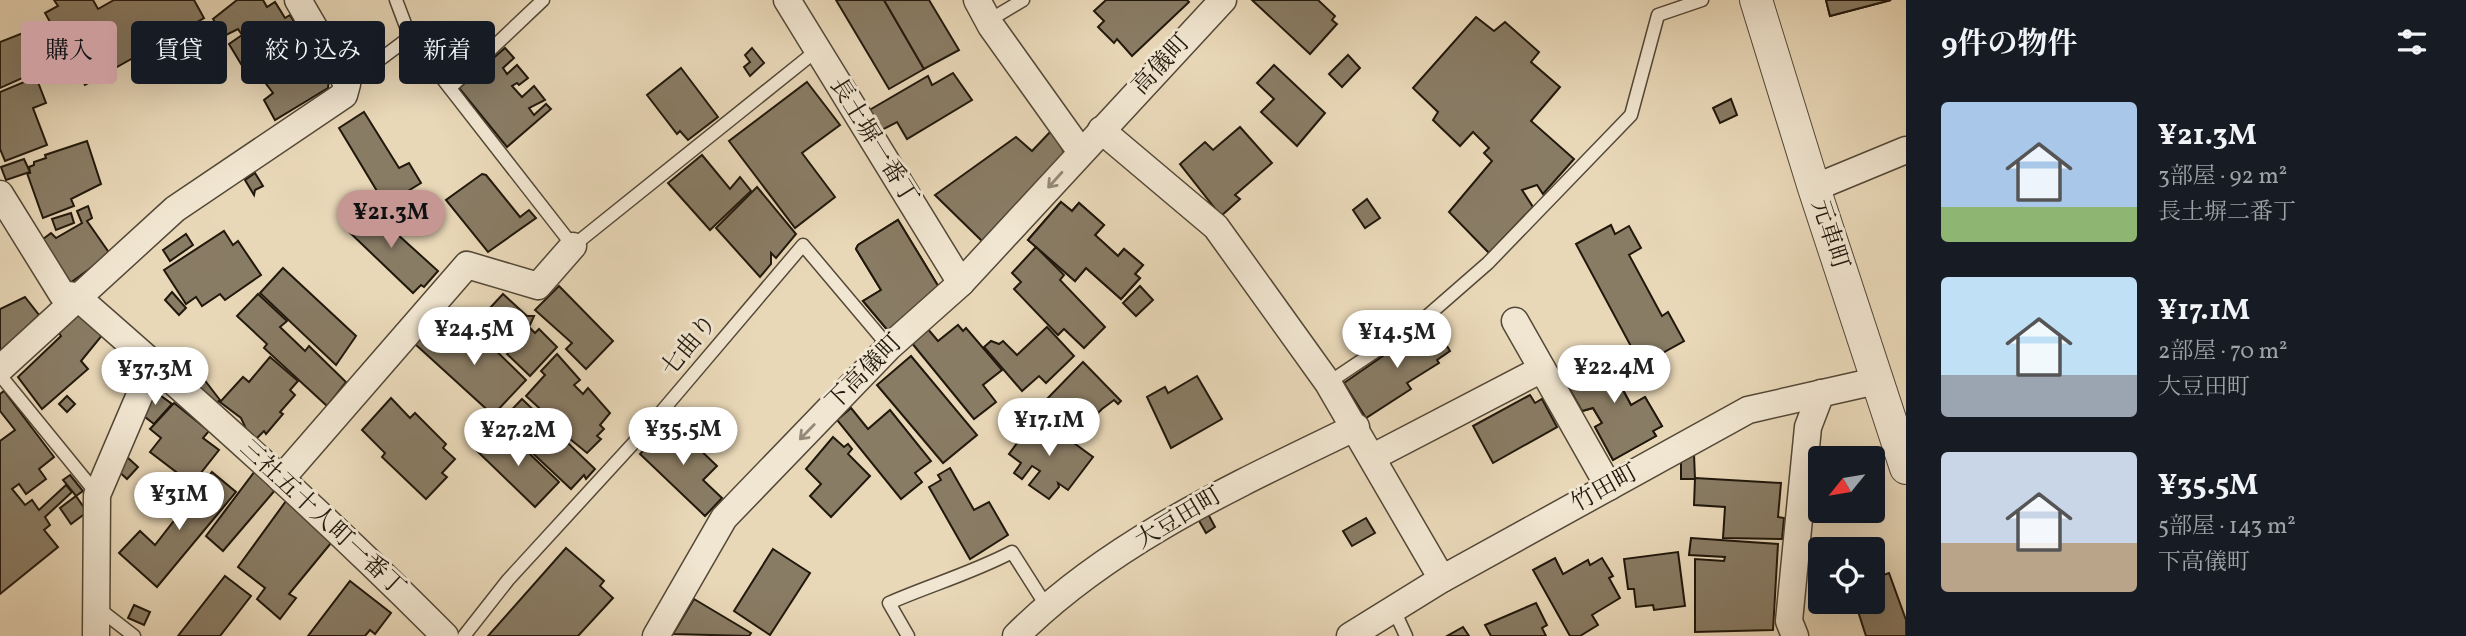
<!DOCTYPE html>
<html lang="ja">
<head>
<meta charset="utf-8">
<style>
  :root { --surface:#171b24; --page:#20242c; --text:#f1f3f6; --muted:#9ea1a6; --accent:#c59692 }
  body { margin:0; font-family:Vollkorn,"Noto Serif JP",serif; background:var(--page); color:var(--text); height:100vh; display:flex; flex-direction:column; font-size:26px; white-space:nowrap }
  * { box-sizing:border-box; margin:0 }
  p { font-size:23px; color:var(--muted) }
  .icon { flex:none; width:38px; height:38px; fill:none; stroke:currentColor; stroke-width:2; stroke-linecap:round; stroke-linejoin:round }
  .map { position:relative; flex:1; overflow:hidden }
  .side { display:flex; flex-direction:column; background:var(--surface); width:560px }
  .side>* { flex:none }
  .top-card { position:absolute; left:21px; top:21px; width:665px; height:63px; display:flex; gap:14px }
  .needle { width:46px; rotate:240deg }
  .controls { position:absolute; left:1808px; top:446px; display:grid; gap:14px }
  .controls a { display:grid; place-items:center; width:77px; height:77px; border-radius:7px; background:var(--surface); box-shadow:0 7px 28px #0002; font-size:35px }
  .price { position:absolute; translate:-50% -60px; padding:0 16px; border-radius:24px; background:#fff; color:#222; font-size:23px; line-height:46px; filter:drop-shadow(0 2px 4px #0008) }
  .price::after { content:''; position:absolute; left:50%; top:42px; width:21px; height:16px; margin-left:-10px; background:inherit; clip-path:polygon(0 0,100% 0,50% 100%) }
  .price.active { background:var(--accent); color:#111 }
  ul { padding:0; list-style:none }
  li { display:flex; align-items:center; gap:21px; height:175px; padding:0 35px }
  li span { display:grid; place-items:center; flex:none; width:196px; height:140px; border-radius:7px; color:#555 }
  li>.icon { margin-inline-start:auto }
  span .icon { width:84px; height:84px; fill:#fffc; stroke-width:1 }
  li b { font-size:30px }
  h2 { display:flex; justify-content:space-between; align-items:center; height:84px; padding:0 35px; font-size:30px }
  .tag { padding:0 24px; border-radius:7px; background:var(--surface); box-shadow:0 7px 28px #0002; font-size:24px; line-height:63px }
  .tag.active { background:var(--accent); color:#111 }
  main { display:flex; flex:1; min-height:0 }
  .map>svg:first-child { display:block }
</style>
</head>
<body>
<main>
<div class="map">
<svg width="1906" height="636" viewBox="0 0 1906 636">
  <rect width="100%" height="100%" fill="#e9d8b8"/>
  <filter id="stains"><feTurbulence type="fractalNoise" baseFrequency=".00286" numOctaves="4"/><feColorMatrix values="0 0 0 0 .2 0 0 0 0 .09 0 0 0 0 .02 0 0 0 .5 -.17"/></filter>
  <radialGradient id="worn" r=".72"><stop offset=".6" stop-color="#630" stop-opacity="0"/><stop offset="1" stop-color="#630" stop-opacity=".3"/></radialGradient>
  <!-- building -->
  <g fill="#897c65" stroke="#21180c" stroke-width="2">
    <polygon points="54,0 93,0 98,9 114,0 194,0 204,18 85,85 45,13 58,6"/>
    <polygon points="237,0 263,0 267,7 275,2 285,18 290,15 293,20 296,19 302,34 244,69 229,44 242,35 238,29 224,36 213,19"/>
    <polygon points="836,0 884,0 924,69 889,89"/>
    <polygon points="884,0 929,0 959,50 924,69"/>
    <polygon points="1106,0 1187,0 1189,2 1132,56 1117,39 1114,43 1098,27 1104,21 1094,11"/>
    <polygon points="1252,0 1318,0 1335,16 1332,20 1337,24 1310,54"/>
    <polygon points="1826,0 1891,0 1830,16"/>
    <polygon points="1826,0 1891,0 1830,16"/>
    <polygon points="1476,17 1494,31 1505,22 1539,52 1531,62 1560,87 1531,121 1574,159 1543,194 1537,185 1522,190 1533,207 1489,253 1449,212 1492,161 1484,153 1489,148 1473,132 1460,146 1433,120 1438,112 1413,88"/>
    <polygon points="23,33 38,71 0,88 0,42"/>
    <polygon points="304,36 329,78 328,88 275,120 264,100 273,93 260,76 251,81 246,72"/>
    <polygon points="505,48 514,58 503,68 507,74 517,65 528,78 519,85 517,83 512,86 522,97 534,86 545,100 529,108 534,115 546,104 551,109 507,147 459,88"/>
    <polygon points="752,48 764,63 750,76 744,67 750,62 745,55"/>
    <polygon points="1348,55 1360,68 1342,87 1329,74"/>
    <polygon points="1274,65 1325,113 1297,146 1261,112 1274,99 1257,83"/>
    <polygon points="681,68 718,117 688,140 680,131 677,134 647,95"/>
    <polygon points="953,73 972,100 907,139 897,122 878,132 866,112 928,76 932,85"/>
    <polygon points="36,77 46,103 33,108 47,145 5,161 0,149 0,92"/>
    <polygon points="807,82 840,125 802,153 835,197 795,228 729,141"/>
    <polygon points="1731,99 1737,115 1720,123 1713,108"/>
    <polygon points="364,112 399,168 409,163 421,183 403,194 377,191 339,128"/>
    <polygon points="1240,127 1272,163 1235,195 1240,199 1221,216 1180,164 1205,142 1213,150"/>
    <polygon points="1052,130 1065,154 984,243 935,195 1016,137 1032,151"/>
    <polygon points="87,141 101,184 71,199 74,206 43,218 27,173 30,173 29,167 34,165 34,162 46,158 45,155"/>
    <polygon points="702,155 730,189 740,177 751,191 710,230 668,183"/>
    <polygon points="24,159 30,172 6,180 1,167"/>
    <polygon points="255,173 263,186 255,190 254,195 245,180"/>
    <polygon points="482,174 486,175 520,217 529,210 536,218 488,252 446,200"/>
    <polygon points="757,187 796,234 776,258 771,253 771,264 760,277 716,228"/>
    <polygon points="1367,199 1380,218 1365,228 1353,210"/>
    <polygon points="1061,202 1072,211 1079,203 1104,225 1095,235 1118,256 1124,249 1143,265 1135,274 1140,278 1121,299 1086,268 1075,281 1028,240"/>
    <polygon points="1061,202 1072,211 1079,203 1104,225 1095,235 1118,256 1124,249 1143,265 1135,274 1140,278 1121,299 1086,268 1075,281 1028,240"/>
    <polygon points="365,205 438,271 424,287 421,285 413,293 344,227"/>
    <polygon points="88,206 92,218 87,221 110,254 66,286 38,243 51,233 56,238 82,223 77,211"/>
    <polygon points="71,213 74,223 56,230 52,219"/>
    <polygon points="898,220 940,289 890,333 863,301 881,290 856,249 858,245"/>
    <polygon points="898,220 940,289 890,333 863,301 881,290 856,249 858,245"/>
    <polygon points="1611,225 1615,234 1629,226 1641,248 1629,255 1662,316 1668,312 1684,341 1641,365 1576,244"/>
    <polygon points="224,231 233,245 238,241 261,275 225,300 220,294 202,306 196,297 186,304 164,270"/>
    <polygon points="186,234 193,245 170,261 163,250"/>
    <polygon points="1036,247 1064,275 1060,280 1105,327 1084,348 1064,329 1058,335 1014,289 1021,282 1012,273"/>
    <polygon points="283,268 356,336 336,365 260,293"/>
    <polygon points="559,286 613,341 586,369 566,349 572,343 535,310"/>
    <polygon points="1140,286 1153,300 1136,316 1123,303"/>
    <polygon points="172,292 186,308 179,315 165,300"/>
    <polygon points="258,294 287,321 280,327 305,351 309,346 346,382 327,406 264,348 267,344 237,316"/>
    <polygon points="503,294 527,316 534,316 529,327 535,333 539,329 557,347 530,376 507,354 512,349 500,338 496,342 476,323"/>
    <polygon points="25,297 39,315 0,353 0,309"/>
    <polygon points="78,311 104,333 81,361 88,369 42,409 18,377 61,336 57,330"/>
    <polygon points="1432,322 1450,351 1437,360 1439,363 1407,383 1411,389 1366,418 1344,383"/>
    <polygon points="958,325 963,331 966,328 1002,370 983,385 996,402 974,419 911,342 927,328 938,341"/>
    <polygon points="432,326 439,333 441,331 446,335 449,333 458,342 455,345 458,349 478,333 526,380 493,415 415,344"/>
    <polygon points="1047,327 1074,356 1046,383 1039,376 1022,391 984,347 991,341 999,344 1003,341 1017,355"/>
    <polygon points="1619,350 1636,382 1623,390 1631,405 1645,397 1662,426 1653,431 1656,436 1613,460 1595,427 1602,423 1593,408 1582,411 1565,381"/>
    <polygon points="1619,350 1636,382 1623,390 1631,405 1645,397 1662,426 1653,431 1656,436 1613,460 1595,427 1602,423 1593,408 1582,411 1565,381"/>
    <polygon points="557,354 580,380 574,385 583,394 588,388 610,413 600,425 604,429 597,436 601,439 587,453 547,420 549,417 526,396 545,375 541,371"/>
    <polygon points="911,356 977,435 943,463 877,385"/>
    <polygon points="270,357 298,381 290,390 295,395 280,412 283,414 266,434 264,431 256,439 246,429 241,418 220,402 243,377 249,382"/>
    <polygon points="1083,362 1121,401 1118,404 1114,400 1102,409 1090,421 1094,424 1084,433 1053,405 1048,410 1042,404"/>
    <polygon points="1197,376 1222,419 1171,448 1147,397 1165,387 1168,393"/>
    <polygon points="203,378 220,400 214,405 195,387"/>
    <polygon points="153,390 172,404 154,424 141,414"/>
    <polygon points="4,391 54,457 39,469 46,479 26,494 19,484 12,489 25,505 32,500 39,510 66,485 72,492 45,517 50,525 44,530 58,547 0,594 0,441 15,430 0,411 0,394"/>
    <polygon points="1530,395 1535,403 1542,399 1557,427 1493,463 1473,426"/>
    <polygon points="67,396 75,404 67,412 59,404"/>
    <polygon points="391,398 410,418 415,413 446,444 443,448 455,459 442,473 447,477 426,499 382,457 385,453 362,430"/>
    <polygon points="522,399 595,469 586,479 584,475 571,489 525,446 536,435 531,430 520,441 500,422"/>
    <polygon points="174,403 209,431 203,438 219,450 192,484 150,452 161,438 150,429"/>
    <polygon points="851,408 868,429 890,410 931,461 915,473 922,482 901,499 837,420"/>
    <polygon points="1037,416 1093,457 1068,490 1058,483 1059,487 1049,499 1029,485 1040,471 1032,466 1022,479 1014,473 1021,463 1009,454"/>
    <polygon points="671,422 717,466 703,480 722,498 705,516 640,454"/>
    <polygon points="508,433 559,482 535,507 475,449 490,434 499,442"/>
    <polygon points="833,437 844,447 848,444 852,449 848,454 870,476 831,517 810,496 821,484 806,469"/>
    <polygon points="1694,454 1695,479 1681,479 1681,462"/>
    <polygon points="127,457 138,467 127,479 116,469"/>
    <polygon points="950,468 974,510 989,502 1008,535 970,559 929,487 941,480 938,475"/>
    <polygon points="255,471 276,489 223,551 206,536"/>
    <polygon points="212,472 236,492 157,587 119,553 140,531 155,545"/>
    <polygon points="70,475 83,491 76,496 63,480"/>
    <polygon points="1695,478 1781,483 1778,517 1784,518 1782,539 1723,538 1725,507 1694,505"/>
    <polygon points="76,496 87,512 71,524 60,508"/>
    <polygon points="286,501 331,543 289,594 296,598 280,619 257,599 265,588 238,567"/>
    <polygon points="1208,514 1215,527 1206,533 1198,519"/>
    <polygon points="1366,518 1375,533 1352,546 1343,531"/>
    <polygon points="1691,538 1778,544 1773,630 1695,632 1695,559 1724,561 1725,557 1689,555"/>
    <polygon points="566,548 604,581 600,586 613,598 578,636 488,636"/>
    <polygon points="773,549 810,573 770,635 734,611"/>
    <polygon points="1678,552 1685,606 1654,610 1653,605 1636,607 1634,589 1628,589 1624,559"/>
    <polygon points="1555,558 1563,574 1588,560 1590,565 1602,558 1613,576 1609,578 1620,598 1592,615 1598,625 1580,636 1570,636 1533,570"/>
    <polygon points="1889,573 1906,620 1906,636 1866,636 1855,602 1872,602 1872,579"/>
    <polygon points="225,576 251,596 220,636 178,636"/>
    <polygon points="350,581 391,613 375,634 370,630 365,636 308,636"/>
    <polygon points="694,599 751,633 749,636 673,634"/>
    <polygon points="1536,603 1547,625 1542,628 1546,636 1491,636 1485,625"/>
    <polygon points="134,605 150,612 144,625 128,618"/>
    <polygon points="1463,627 1469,636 1447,636"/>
  </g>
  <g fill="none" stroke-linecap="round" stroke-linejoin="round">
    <defs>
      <g id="service">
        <polyline points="396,0 410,37"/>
        <polyline points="988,21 1023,0"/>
        <polyline points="347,84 410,37 573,246 816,51"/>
        <polyline points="450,88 543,0"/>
        <polyline points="0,375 97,494"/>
        <polyline points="1328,383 1425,318 1488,263 1631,115 1658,15 1702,0"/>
        <polyline points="98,608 134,636"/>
        <polyline points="1394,610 1406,636"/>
        <polyline points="464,636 508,580 651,424 803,245 889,347"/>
        <path d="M908,636L889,603C930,585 972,573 1012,552L1047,607"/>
      </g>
      <g id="minor">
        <polyline points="787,0 961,283"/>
        <polyline points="977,0 991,26 1081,152"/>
        <polyline points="1101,130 1216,227 1328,383 1442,579"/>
        <polyline points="1814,188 1906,150"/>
        <path d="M0,194L62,294L76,296C202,406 327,517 445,636"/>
        <polyline points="1515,321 1609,487"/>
        <polyline points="0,369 175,209 344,95 347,84 298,0"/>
        <polyline points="1373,457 1542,369"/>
        <polyline points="281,479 467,265 538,286 573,246"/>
        <polyline points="96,636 97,495 153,364"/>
        <polyline points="656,636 724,518 889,347 961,283 1223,0"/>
        <path d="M1016,636C1111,541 1237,485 1356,427"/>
        <polyline points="1350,636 1442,579 1748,410 1876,381"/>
        <polyline points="1795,636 1789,621 1808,427 1821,393"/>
      </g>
      <polyline id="tertiary" points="1756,0 1814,188 1906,468"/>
    </defs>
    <!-- service casing -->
    <use href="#service" stroke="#534837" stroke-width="15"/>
    <!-- minor casing -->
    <use href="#minor" stroke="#534837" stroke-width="29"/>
    <!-- tertiary casing -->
    <use href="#tertiary" stroke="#534837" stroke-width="34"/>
    <!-- service -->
    <use href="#service" stroke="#f1e6d1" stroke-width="12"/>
    <!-- minor -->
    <use href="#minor" stroke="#f1e6d1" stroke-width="26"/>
    <!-- tertiary -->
    <use href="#tertiary" stroke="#f1e6d1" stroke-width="32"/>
  </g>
  <!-- one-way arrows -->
  <defs><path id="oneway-shaft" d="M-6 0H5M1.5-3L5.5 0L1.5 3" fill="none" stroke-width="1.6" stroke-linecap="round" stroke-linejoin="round" transform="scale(1.75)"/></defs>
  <g stroke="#938978">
    <use href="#oneway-shaft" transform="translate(1055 180) rotate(132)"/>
    <use href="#oneway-shaft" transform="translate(807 432) rotate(134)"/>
  </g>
  <g text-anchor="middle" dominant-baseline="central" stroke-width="6" stroke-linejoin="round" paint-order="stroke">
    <!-- street labels -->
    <g font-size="24" fill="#21180c" stroke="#f1e6d1">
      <text transform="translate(1162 65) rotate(-47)">高儀町</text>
      <text transform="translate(873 142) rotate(58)">長土塀一番丁</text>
      <text transform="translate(1829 235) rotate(72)">元車町</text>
      <text transform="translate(690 346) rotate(-50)">七曲り</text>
      <text transform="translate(865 373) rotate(-45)">下高儀町</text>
      <text transform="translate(1605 489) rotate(-29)">竹田町</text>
      <text transform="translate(322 519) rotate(43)">三社五十人町一番丁</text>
      <text transform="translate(1179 519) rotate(-31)">大豆田町</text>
    </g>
  </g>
  <rect width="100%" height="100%" filter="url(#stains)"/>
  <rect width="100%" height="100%" fill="url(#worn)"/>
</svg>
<div class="controls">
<a><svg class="needle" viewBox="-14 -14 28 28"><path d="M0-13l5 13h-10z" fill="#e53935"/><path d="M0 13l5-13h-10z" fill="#9ea1a6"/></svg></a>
<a><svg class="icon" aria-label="locate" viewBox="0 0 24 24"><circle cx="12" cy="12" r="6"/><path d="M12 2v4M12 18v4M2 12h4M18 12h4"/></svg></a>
</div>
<b class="price active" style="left:391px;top:250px">¥21.3M</b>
<b class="price" style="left:474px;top:367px">¥24.5M</b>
<b class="price" style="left:1397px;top:370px">¥14.5M</b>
<b class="price" style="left:1614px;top:405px">¥22.4M</b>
<b class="price" style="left:155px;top:407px">¥37.3M</b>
<b class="price" style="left:1049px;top:458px">¥17.1M</b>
<b class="price" style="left:683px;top:467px">¥35.5M</b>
<b class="price" style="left:518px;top:468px">¥27.2M</b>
<b class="price" style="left:179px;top:532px">¥31M</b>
<div class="top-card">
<a class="tag active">購入</a>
<a class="tag">賃貸</a>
<a class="tag">絞り込み</a>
<a class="tag">新着</a>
</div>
</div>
<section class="side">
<h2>9件の物件<svg class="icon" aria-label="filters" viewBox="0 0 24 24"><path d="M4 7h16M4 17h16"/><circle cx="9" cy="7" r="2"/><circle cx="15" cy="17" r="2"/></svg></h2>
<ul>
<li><span style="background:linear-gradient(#a9c7e8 75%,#8fb573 0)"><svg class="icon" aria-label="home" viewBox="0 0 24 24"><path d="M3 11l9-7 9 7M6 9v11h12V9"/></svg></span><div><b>¥21.3M</b><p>3部屋 · 92 m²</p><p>長土塀二番丁</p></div></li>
<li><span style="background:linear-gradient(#bfe0f5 70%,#9aa5b1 0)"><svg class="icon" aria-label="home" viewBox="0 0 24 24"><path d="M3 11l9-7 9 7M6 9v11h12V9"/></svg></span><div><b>¥17.1M</b><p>2部屋 · 70 m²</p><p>大豆田町</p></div></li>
<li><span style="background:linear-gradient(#c9d6e8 65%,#b9a48a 0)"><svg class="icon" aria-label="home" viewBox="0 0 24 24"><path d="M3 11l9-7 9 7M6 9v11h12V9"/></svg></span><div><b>¥35.5M</b><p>5部屋 · 143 m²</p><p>下高儀町</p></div></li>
</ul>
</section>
</main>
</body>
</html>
